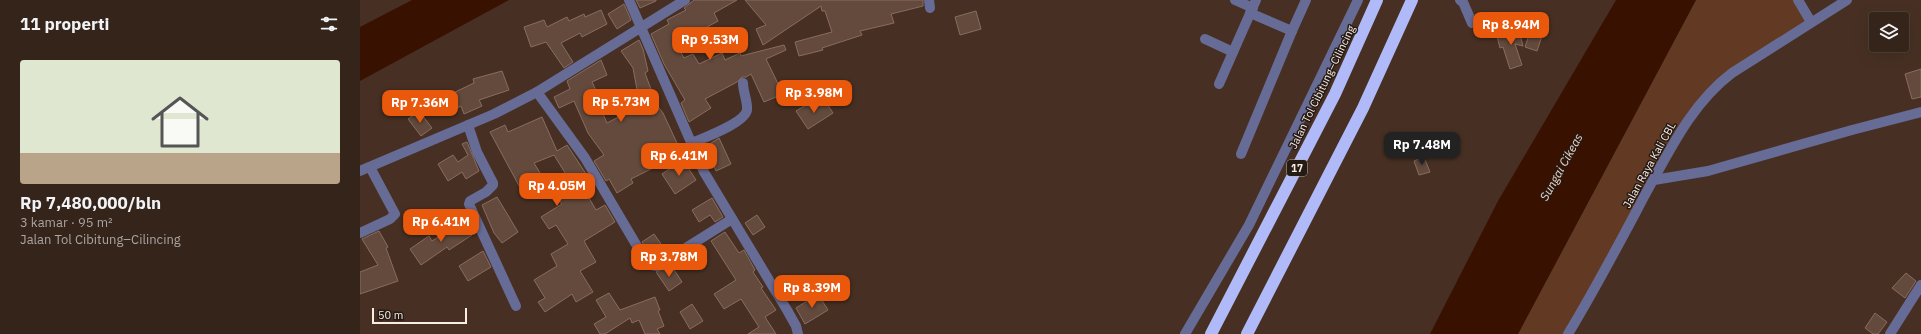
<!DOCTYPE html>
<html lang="id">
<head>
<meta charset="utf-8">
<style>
  :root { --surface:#35241a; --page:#3d2c23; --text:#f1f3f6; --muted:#aaa4a2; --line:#4f4139; --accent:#ea580c }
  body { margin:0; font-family:"IBM Plex Sans",sans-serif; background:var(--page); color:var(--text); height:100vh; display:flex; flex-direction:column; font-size:15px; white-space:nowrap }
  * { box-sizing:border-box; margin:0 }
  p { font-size:13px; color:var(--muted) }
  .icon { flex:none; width:22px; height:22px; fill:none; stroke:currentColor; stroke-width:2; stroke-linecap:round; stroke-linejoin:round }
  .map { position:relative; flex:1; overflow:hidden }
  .sheet { display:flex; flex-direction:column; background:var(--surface); width:360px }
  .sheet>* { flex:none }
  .buttons { position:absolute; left:1509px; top:12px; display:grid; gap:8px }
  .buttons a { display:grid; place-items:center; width:40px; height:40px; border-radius:4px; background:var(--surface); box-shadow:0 4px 16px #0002,0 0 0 1px var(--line); font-size:20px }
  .scale { position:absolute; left:12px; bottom:10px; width:95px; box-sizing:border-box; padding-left:4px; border:2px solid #faebe3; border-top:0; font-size:11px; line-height:14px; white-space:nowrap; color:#faebe3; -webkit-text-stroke:3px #251b15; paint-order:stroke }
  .price { position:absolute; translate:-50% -34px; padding:0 9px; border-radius:8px; background:var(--accent); color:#fff; font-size:13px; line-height:26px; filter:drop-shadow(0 1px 2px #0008) }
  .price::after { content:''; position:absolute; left:50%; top:24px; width:12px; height:9px; margin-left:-6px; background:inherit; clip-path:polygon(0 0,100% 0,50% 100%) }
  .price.selected { background:#222; color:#fff }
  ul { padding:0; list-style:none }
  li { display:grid; align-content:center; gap:8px; height:212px; padding:0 20px }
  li+li { border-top:1px solid var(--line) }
  li span { display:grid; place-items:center; height:124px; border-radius:4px; color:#555 }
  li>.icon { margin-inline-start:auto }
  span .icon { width:72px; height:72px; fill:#fffc; stroke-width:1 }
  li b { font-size:17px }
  h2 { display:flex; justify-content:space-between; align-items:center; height:48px; padding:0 20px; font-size:17px }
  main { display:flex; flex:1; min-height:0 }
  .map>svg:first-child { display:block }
</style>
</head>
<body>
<main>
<section class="sheet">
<h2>11 properti<svg class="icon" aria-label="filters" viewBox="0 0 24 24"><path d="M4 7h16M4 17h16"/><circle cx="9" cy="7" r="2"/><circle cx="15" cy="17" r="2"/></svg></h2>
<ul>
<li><span style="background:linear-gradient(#dfe7d0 75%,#b9a48a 0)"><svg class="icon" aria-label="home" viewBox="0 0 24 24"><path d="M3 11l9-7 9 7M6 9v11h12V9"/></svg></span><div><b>Rp 7,480,000/bln</b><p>3 kamar · 95 m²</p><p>Jalan Tol Cibitung–Cilincing</p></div></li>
</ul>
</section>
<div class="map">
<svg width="1561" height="334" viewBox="0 0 1561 334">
  <rect width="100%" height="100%" fill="#473023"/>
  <!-- green -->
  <polygon fill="#623a23" points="1336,0 1438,0 1451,22 1372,73 1322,130 1208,334 1158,334"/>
  <!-- water -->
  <g fill="#391100">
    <polygon points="52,0 149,0 0,81 0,27"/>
    <polygon points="1256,0 1336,0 1158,334 1070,334 1138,201"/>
  </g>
  <!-- building -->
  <g fill="#634a3d" stroke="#886d5f">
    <polygon points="276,0 296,0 296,1 280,8"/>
    <polygon points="334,0 377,0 354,13 358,21 338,32 336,28 314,40 324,58 333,54 339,64 362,53 365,60 380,53 381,56 424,45 426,50 406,59 423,94 404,102 391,74 386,77 382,77 377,82 345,99 351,108 329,122 321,103 325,100 304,64 291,34 309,24 307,20 326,10 324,8"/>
    <polygon points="385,0 563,0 563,6 531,14 534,23 500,31 502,35 462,48 463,50 439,56 435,42 472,32 465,11 462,11 461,6 403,45 396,29 406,25"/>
    <polygon points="264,4 271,20 257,29 248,14"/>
    <polygon points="241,10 247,24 222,37 220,33 201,43 213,62 204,68 186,42 171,47 164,27 184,20 187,27 207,17 209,21 224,14 225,17"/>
    <polygon points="616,11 621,29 600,35 595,17"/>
    <polygon points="1158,27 1163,46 1155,44 1162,65 1150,69 1143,47 1140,48 1136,32"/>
    <polygon points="1171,29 1183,33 1177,51 1165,47"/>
    <polygon points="279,40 283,49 288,71 285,73 292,92 294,92 296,104 303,113 317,143 289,156 295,167 271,179 273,183 257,193 249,179 246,181 234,161 244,155 228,133 214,101 199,108 194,97 210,89 207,81 241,60 247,75 232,82 240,99 237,100 247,123 274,109 272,97 278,95 273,68 261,51"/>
    <polygon points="1561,69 1561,97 1552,99 1545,74"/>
    <polygon points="142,71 149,90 119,100 122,106 104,114 101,106 84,116 74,99 88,90 91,94 114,83 113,79"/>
    <polygon points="465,101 473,113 448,129 436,111 451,102 454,108"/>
    <polygon points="59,111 72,128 61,136 48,119"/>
    <polygon points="182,117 197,151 207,145 234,186 225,191 236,210 245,205 255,222 224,241 236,262 220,271 233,292 216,302 212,294 185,312 178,302 185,298 174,280 197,266 191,254 208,244 196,225 189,229 181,217 202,204 190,191 207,176 194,155 174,163 186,183 164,195 130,132 145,125 148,132"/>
    <polygon points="359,138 371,164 356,171 345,147"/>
    <polygon points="107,142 119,171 106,179 102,172 88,181 78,164 93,155 98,162 108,155 102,144"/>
    <polygon points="1064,157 1070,172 1059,175 1054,161"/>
    <polygon points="323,160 336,180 315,194 302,174"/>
    <polygon points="137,197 158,232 142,243 134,233 122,205"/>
    <polygon points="352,198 363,217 355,222 350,215 339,222 332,210"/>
    <polygon points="397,215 405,227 393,235 385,223"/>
    <polygon points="104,221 112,235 89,250 87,247 61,265 50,249 69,236 72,241"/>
    <polygon points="19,231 28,247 26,248 38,281 0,294 0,272 18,265 2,239"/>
    <polygon points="365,232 379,253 384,250 395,270 393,272 403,287 401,288 416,310 405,317 416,334 388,334 399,327 381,299 364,309 354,294 376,280 351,241"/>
    <polygon points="294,234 306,251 296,259 293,259 282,242"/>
    <polygon points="123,251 131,267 108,281 99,266"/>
    <polygon points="311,265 322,282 309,291 296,272"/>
    <polygon points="1546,273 1556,281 1545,298 1532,288"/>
    <polygon points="249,293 260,310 295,297 300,310 298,311 304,326 297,329 300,334 285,334 279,320 272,323 270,318 245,334 240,334 234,324 246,317 236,300"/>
    <polygon points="458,294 468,310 445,324 436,308"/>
    <polygon points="332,304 343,321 330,329 320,312"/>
    <polygon points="1515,313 1527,322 1518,334 1513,334 1505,328"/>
  </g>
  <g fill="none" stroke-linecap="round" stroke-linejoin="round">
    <!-- minor -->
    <g stroke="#676c97" stroke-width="10">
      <polyline points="269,0 344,172 427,310 436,326 438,334"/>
      <polyline points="569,0 570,8"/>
      <polyline points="875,0 893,8"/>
      <polyline points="1100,0 1103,2 1112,23"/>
      <polyline points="1438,0 1451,22"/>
      <polyline points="890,13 932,31 946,0"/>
      <polyline points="845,39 873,52"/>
      <polyline points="859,84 896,0"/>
      <polyline points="177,92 225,158 287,263 291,265 297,266 372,219"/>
      <polyline points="108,125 117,152 133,183 133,185 126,192 110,201 109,204 156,306"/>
      <path d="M332,143C343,138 385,123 387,110C388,102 383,92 383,83"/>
      <polyline points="881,154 932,31"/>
      <polyline points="0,171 134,114 177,92 325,0"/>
      <polyline points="1294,180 1348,171 1492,130 1561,112"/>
      <polyline points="0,233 30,219 35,214 10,167"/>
      <polyline points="825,334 889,225 998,0"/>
      <path d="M1208,334C1236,288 1261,240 1286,193C1310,150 1332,103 1372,73L1487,0"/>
      <polyline points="1530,334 1561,285"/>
    </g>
    <!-- highway -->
    <g stroke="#b1baf9" stroke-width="12">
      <polyline points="851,334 975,94 1017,0"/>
      <polyline points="887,334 1003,108 1052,0"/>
    </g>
  </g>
  <g text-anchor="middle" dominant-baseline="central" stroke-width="3" stroke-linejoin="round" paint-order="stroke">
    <!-- shield labels -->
    <rect fill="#251b15" stroke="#baada5" stroke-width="1" x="927" y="160" width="20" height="16" rx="3"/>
    <g font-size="10" font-weight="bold" fill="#faebe3">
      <text x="937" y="168">17</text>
    </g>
    <!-- street labels -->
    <g font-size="11" fill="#faebe3" stroke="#251b15">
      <text transform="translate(962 87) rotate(-64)">Jalan Tol Cibitung–Cilincing</text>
      <text transform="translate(1289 165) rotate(-61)">Jalan Raya Kali CBL</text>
    </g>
    <!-- water labels -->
    <g font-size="12" font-style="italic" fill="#f7d3c1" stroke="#251b15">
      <text transform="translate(1201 167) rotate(-61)">Sungai Cikeas</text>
    </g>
  </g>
</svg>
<div class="buttons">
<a><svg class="icon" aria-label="layers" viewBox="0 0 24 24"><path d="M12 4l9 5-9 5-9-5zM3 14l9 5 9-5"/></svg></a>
</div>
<div class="scale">50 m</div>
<b class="price" style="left:1151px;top:46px">Rp 8.94M</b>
<b class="price" style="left:350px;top:61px">Rp 9.53M</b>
<b class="price" style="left:454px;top:114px">Rp 3.98M</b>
<b class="price" style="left:261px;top:123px">Rp 5.73M</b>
<b class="price" style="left:60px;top:124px">Rp 7.36M</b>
<b class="price selected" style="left:1062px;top:166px">Rp 7.48M</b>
<b class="price" style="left:319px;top:177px">Rp 6.41M</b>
<b class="price" style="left:197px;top:207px">Rp 4.05M</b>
<b class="price" style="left:81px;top:243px">Rp 6.41M</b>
<b class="price" style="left:309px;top:278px">Rp 3.78M</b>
<b class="price" style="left:452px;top:309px">Rp 8.39M</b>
</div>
</main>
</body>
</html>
